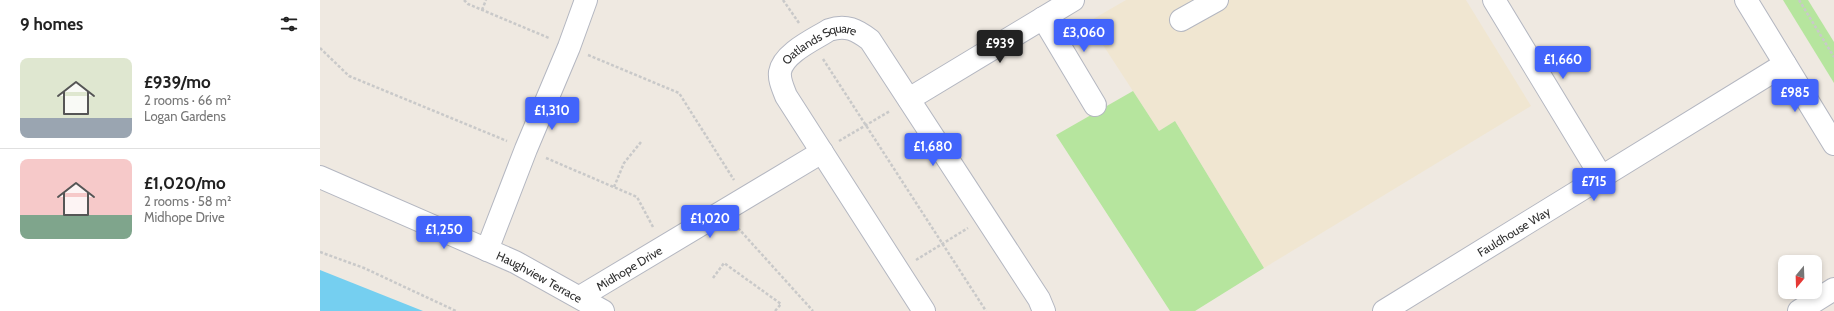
<!DOCTYPE html>
<html lang="en">
<head>
<meta charset="utf-8">
<style>
  :root { --surface:#fff; --page:#f2f2f2; --text:#222; --muted:#767676; --line:#e0e0e0; --accent:#4264fb }
  body { margin:0; font-family:Cabin,sans-serif; background:var(--page); color:var(--text); height:100vh; display:flex; flex-direction:column; font-size:15px; white-space:nowrap }
  * { box-sizing:border-box; margin:0 }
  p { font-size:13px; color:var(--muted) }
  .icon { flex:none; width:22px; height:22px; fill:none; stroke:currentColor; stroke-width:2; stroke-linecap:round; stroke-linejoin:round }
  .map { position:relative; flex:1; overflow:hidden }
  .sheet { display:flex; flex-direction:column; background:var(--surface); width:320px }
  .sheet>* { flex:none }
  .needle { width:26px; rotate:199deg }
  .controls { position:absolute; left:1458px; top:255px; display:grid; gap:8px }
  .controls a { display:grid; place-items:center; width:44px; height:44px; border-radius:8px; background:var(--surface); box-shadow:0 2px 6px #0003; font-size:20px }
  .price { position:absolute; translate:-50% -34px; padding:0 9px; border-radius:4px; background:var(--accent); color:#fff; font-size:13px; line-height:26px; filter:drop-shadow(0 1px 2px #0008) }
  .price::after { content:''; position:absolute; left:50%; top:24px; width:12px; height:9px; margin-left:-6px; background:inherit; clip-path:polygon(0 0,100% 0,50% 100%) }
  .price.active { background:#222; color:#fff }
  ul { padding:0; list-style:none }
  li { display:flex; align-items:center; gap:12px; height:100px; padding:0 20px }
  li+li { border-top:1px solid var(--line) }
  li span { display:grid; place-items:center; flex:none; width:112px; height:80px; border-radius:8px; color:#555 }
  li>.icon { margin-inline-start:auto }
  span .icon { width:48px; height:48px; fill:#fffc; stroke-width:1 }
  li b { font-size:17px }
  h2 { display:flex; justify-content:space-between; align-items:center; height:48px; padding:0 20px; font-size:17px }
  main { display:flex; flex:1; min-height:0 }
  .map>svg:first-child { display:block }
</style>
</head>
<body>
<main>
<section class="sheet">
<h2>9 homes<svg class="icon" aria-label="filters" viewBox="0 0 24 24"><path d="M4 7h16M4 17h16"/><circle cx="9" cy="7" r="2"/><circle cx="15" cy="17" r="2"/></svg></h2>
<ul>
<li><span style="background:linear-gradient(#dfe7d0 75%,#9aa5b1 0)"><svg class="icon" aria-label="home" viewBox="0 0 24 24"><path d="M3 11l9-7 9 7M6 9v11h12V9"/></svg></span><div><b>£939/mo</b><p>2 rooms · 66 m²</p><p>Logan Gardens</p></div></li>
<li><span style="background:linear-gradient(#f6c9c9 70%,#7fa58c 0)"><svg class="icon" aria-label="home" viewBox="0 0 24 24"><path d="M3 11l9-7 9 7M6 9v11h12V9"/></svg></span><div><b>£1,020/mo</b><p>2 rooms · 58 m²</p><p>Midhope Drive</p></div></li>
</ul>
</section>
<div class="map">
<svg width="1514" height="311" viewBox="0 0 1514 311">
  <rect width="100%" height="100%" fill="#efe9e1"/>
  <!-- education -->
  <polygon fill="#f0e6d1" points="806,0 1146,0 1211,106 944,268 855,121 839,131 768,22"/>
  <!-- green -->
  <g fill="#b6e59e">
    <polygon points="1463,0 1488,0 1514,42 1514,83"/>
    <polygon points="813,91 839,131 855,121 944,268 875,311 850,311 736,135"/>
  </g>
  <!-- water -->
  <polygon fill="#75cff0" points="0,270 103,311 0,311"/>
  <g fill="none" stroke-linecap="round" stroke-linejoin="round">
    <defs>
      <g id="minor">
        <polyline points="1174,0 1282,178"/>
        <polyline points="1426,0 1514,144"/>
        <polyline points="723,18 775,105"/>
        <polyline points="861,20 897,0"/>
        <polyline points="589,99 753,0"/>
        <path id="s1" d="M0,177L195,262L283,311"/>
        <polyline points="167,250 206,149 249,47 266,0"/>
        <path id="s2" d="M260,297L502,152"/>
        <path id="s3" d="M604,311L466,96C463,88 459,80 460,72C463,53 495,39 509,30C526,24 537,30 550,40L719,299L724,311"/>
        <path id="s4" d="M1064,311L1465,64"/>
        <polyline points="1479,311 1514,289"/>
      </g>
    </defs>
    <!-- minor casing -->
    <use href="#minor" stroke="#b4b7c1" stroke-width="24"/>
    <!-- path -->
    <g stroke="#c9c9c9" stroke-width="2.5" stroke-dasharray="3 2" stroke-linecap="butt">
      <polyline points="144,0 148,4 229,38"/>
      <polyline points="463,0 479,23"/>
      <polyline points="1479,0 1514,57"/>
      <polyline points="162,10 166,0"/>
      <polyline points="0,48 29,76 187,141"/>
      <polyline points="268,55 359,93 414,180"/>
      <polyline points="503,59 666,311"/>
      <polyline points="519,141 570,111"/>
      <polyline points="226,158 317,197 333,227"/>
      <polyline points="294,187 304,163 321,142"/>
      <polyline points="418,228 493,311"/>
      <polyline points="0,252 44,268 136,311"/>
      <polyline points="596,260 648,228"/>
      <polyline points="393,278 404,263 461,304 455,311"/>
    </g>
    <!-- minor -->
    <use href="#minor" stroke="#fff" stroke-width="22"/>
  </g>
  <g text-anchor="middle" dominant-baseline="central" stroke-width="3" stroke-linejoin="round" paint-order="stroke">
    <!-- street labels -->
    <g font-size="12" fill="#2e2e2e" stroke="#fff">
      <text stroke="none"><textPath href="#s3" startOffset="333">Oatlands Square</textPath></text>
      <text stroke="none"><textPath href="#s4" startOffset="152">Fauldhouse Way</textPath></text>
      <text stroke="none"><textPath href="#s2" startOffset="57">Midhope Drive</textPath></text>
      <text stroke="none"><textPath href="#s1" startOffset="241">Haughview Terrace</textPath></text>
    </g>
  </g>
</svg>
<div class="controls">
<a><svg class="needle" viewBox="-14 -14 28 28"><path d="M0-13l5 13h-10z" fill="#e53935"/><path d="M0 13l5-13h-10z" fill="#767676"/></svg></a>
</div>
<b class="price" style="left:764px;top:53px">£3,060</b>
<b class="price active" style="left:680px;top:64px">£939</b>
<b class="price" style="left:1243px;top:80px">£1,660</b>
<b class="price" style="left:1475px;top:113px">£985</b>
<b class="price" style="left:232px;top:131px">£1,310</b>
<b class="price" style="left:613px;top:167px">£1,680</b>
<b class="price" style="left:1274px;top:202px">£715</b>
<b class="price" style="left:390px;top:239px">£1,020</b>
<b class="price" style="left:124px;top:250px">£1,250</b>
</div>
</main>
</body>
</html>
